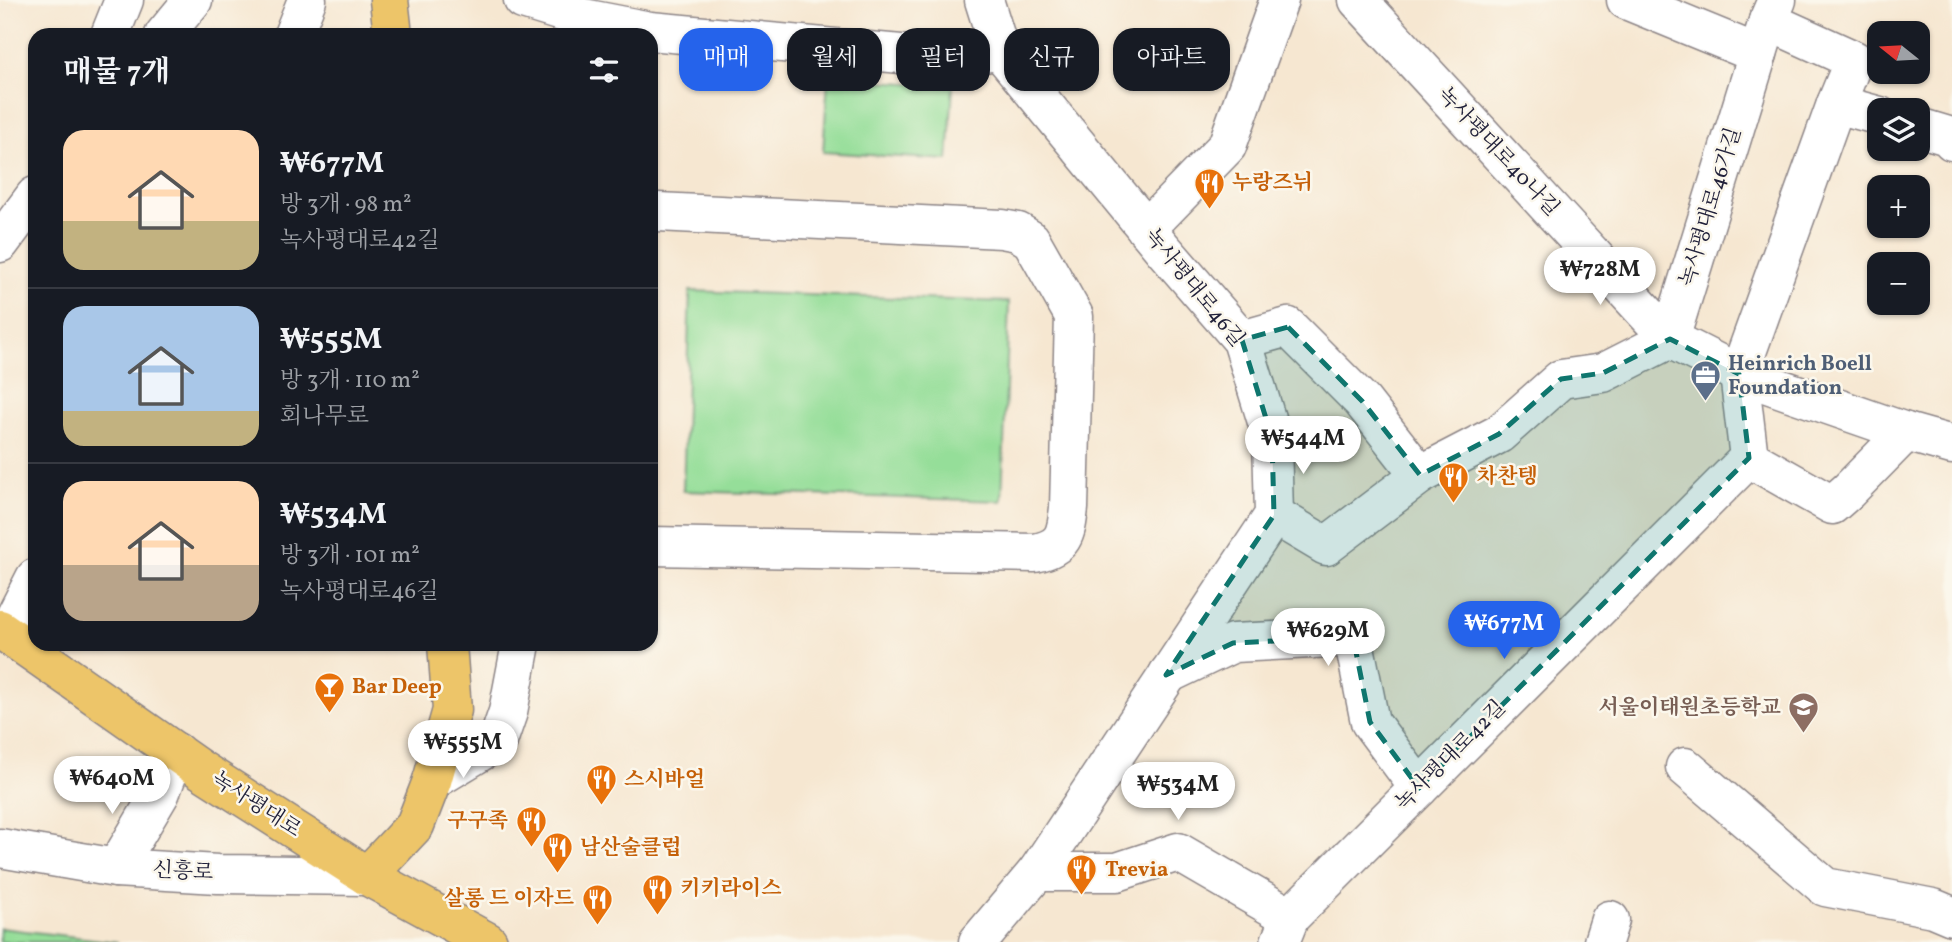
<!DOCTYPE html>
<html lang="ko">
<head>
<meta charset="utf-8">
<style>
  :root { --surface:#171b24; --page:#20242c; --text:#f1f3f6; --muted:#9ea1a6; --line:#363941; --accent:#2563eb }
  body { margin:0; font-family:Vollkorn,"Noto Serif KR",serif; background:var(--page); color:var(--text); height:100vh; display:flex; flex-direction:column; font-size:26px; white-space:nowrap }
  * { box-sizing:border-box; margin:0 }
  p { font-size:23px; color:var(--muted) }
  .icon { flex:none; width:38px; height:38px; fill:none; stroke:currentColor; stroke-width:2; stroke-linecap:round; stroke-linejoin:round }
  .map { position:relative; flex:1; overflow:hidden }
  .drawer { position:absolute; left:28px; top:28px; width:630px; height:623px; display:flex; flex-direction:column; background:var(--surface); border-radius:21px; box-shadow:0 2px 5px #0004 }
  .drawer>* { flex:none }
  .banner { position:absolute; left:679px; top:28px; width:665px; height:63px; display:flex; gap:14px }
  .needle { width:46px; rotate:288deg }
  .buttons { position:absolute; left:1867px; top:21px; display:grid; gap:14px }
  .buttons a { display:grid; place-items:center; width:63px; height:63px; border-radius:14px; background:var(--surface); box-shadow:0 2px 5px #0004; font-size:35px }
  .price { position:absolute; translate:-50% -60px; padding:0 16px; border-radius:24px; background:#fff; color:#222; font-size:23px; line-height:46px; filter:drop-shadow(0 2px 4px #0008) }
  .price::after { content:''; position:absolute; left:50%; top:42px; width:21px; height:16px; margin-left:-10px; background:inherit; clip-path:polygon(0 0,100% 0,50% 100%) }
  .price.selected { background:var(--accent); color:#fff }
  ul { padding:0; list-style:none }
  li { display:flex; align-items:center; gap:21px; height:175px; padding:0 35px }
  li+li { border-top:2px solid var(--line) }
  li span { display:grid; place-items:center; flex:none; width:196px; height:140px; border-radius:21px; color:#555 }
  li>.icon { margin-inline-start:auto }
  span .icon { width:84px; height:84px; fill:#fffc; stroke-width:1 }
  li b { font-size:30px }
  h2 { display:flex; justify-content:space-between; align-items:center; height:84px; padding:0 35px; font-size:30px }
  .chip { padding:0 24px; border-radius:21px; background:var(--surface); box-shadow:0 2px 5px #0004; font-size:24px; line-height:63px }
  .chip.selected { background:var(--accent); color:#fff }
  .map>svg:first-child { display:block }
</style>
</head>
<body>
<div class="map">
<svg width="1952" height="942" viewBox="0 0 1952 942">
  <rect width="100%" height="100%" fill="#fbf7ec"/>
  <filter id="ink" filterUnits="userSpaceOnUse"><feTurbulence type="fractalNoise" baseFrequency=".0143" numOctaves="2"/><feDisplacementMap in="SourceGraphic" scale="14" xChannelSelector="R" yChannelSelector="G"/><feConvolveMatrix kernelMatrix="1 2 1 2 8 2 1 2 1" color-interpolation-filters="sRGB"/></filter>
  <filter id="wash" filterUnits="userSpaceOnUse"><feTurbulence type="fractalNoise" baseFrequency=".00686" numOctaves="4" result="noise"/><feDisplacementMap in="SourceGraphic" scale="28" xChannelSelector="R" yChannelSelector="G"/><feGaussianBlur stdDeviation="1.57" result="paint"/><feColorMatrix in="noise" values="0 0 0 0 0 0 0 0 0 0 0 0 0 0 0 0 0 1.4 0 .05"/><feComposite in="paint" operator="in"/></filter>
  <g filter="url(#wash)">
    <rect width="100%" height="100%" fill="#f6e7d1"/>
    <!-- pitch -->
    <g fill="#95de99" stroke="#5c806a" stroke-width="2">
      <polygon points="828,78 953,86 948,160 823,152"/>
      <polygon points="690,291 1009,302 1002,501 683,491"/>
      <polygon points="0,928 118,942 0,942"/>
    </g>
  </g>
  <g filter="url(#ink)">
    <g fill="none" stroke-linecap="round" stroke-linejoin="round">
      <defs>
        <g id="minor">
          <polyline points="523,0 578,17 650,31 945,58 1000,51"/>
          <polyline points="1358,0 1670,339 1739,374 1906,432 1952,445"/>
          <polyline points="1626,0 1758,54"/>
          <polyline points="110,35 124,0"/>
          <polyline points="164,35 193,0"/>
          <polyline points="293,35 307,0"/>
          <polyline points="1836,104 1880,116"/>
          <polyline points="1918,127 1948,136 1952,141"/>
          <polyline points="1146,229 1227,146 1279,0"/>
          <polyline points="0,243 35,196"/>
          <polyline points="1242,340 1288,327 1362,401 1420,475"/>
          <polyline points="1749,458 1832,505 1848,491 1906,432"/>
          <polyline points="1274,515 1326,546 1420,475 1499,434 1561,379 1603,373 1670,339 1768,21 1777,0"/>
          <path d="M651,546L1035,553C1064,547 1066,535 1069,508L1074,316L1031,240L1018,232L1002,229L658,212"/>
          <polyline points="7,633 35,578"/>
          <polyline points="1168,674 1233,643 1353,637 1370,722 1419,788"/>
          <polyline points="1685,767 1825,887 1933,908 1952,916"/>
          <polyline points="432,781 498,741 508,712 521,644"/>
          <polyline points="0,848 116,868 218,874 367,876"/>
          <polyline points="116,868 160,794 176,752"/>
          <polyline points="1037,872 1117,872 1178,852 1290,917"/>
          <polyline points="978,942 1037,872 1274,515 1272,438 1242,340 1163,249 1000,51 984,0"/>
          <polyline points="1280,942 1290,917 1749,458 1739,374 1836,104 1854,60 1768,21"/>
          <polyline points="1603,942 1610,920"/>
        </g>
        <g id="major">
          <polyline points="389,0 393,35"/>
          <polyline points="0,629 201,770 367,876 488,942"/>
          <polyline points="367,876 415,825 432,781 452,710 447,644"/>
        </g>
      </defs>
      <!-- minor casing -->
      <use href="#minor" stroke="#8c8486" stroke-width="41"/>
      <!-- major casing -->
      <use href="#major" stroke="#8c8486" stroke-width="41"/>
      <!-- minor -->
      <use href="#minor" stroke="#fff" stroke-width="38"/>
      <!-- major -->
      <use href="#major" stroke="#edc569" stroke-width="38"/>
    </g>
  </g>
  <!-- marked area -->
  <path fill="#0f766e" fill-opacity="0.2" stroke="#0f766e" stroke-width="5" stroke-dasharray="14 9" stroke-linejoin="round" d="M1288,327L1362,401L1420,475L1499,434L1561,379L1603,373L1670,339L1739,374L1749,458L1419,788L1370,722L1353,637L1233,643L1166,675L1274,515L1272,438L1242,340Z"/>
  <!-- icons -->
  <defs>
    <symbol id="restaurant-pin" viewBox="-11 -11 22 30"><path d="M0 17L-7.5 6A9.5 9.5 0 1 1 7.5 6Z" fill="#e8710a" stroke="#fbf7ec"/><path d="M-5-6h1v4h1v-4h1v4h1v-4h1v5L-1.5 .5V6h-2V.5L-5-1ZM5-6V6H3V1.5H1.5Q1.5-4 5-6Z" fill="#fff"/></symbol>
    <symbol id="office-pin" viewBox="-11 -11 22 30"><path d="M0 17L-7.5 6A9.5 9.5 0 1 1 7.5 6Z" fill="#5c6f8a" stroke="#fbf7ec"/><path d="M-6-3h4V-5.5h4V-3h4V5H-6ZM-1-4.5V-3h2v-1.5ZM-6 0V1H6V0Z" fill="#fff"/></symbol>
    <symbol id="bar-pin" viewBox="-11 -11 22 30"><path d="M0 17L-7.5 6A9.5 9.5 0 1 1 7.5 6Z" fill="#e8710a" stroke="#fbf7ec"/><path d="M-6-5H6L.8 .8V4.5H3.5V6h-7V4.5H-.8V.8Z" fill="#fff"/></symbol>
    <symbol id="school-pin" viewBox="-11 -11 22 30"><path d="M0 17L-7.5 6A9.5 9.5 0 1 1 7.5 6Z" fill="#8d6e63" stroke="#fbf7ec"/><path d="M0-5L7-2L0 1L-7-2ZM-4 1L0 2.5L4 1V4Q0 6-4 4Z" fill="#fff"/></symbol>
  </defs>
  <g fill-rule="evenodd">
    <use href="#restaurant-pin" x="1192" y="166" width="35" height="47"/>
    <use href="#office-pin" x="1688" y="358" width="35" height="47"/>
    <use href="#restaurant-pin" x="1436" y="460" width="35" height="47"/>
    <use href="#bar-pin" x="312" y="670" width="35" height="47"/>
    <use href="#school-pin" x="1786" y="690" width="35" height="47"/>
    <use href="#restaurant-pin" x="584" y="762" width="35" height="47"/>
    <use href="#restaurant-pin" x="514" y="804" width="35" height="47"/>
    <use href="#restaurant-pin" x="540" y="830" width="35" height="47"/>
    <use href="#restaurant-pin" x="1064" y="852" width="35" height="47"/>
    <use href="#restaurant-pin" x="640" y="872" width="35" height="47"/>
    <use href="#restaurant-pin" x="580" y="882" width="35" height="47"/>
  </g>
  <g text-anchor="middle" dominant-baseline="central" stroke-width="5" stroke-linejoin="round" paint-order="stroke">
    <!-- street labels -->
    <g font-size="21" fill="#22223b" stroke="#fbf7ec">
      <text transform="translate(1498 152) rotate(47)">녹사평대로40나길</text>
      <text transform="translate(1711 207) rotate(-73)">녹사평대로46가길</text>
      <text transform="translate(1194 288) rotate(51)">녹사평대로46길</text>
      <text transform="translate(1451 756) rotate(-45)">녹사평대로42길</text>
      <text transform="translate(256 805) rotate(33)">녹사평대로</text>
      <text transform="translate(183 872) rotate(3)">신흥로</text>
    </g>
    <!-- food labels -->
    <g font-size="21" font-weight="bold" fill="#c56008" stroke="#fbf7ec" text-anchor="start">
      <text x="1232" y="183">누랑즈뉘</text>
      <text x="1477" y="477">차찬텡</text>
      <text x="352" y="687">Bar Deep</text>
      <text x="624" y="780">스시바얼</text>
      <text x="508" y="821" text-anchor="end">구구족</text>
      <text x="580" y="848">남산술클럽</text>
      <text x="1105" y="870">Trevia</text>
      <text x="680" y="889">키키라이스</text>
      <text x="574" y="899" text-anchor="end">살롱 드 이자드</text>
    </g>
    <!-- service labels -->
    <g font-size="21" font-weight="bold" fill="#4e5e75" stroke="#fbf7ec" text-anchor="start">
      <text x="1728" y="364">Heinrich Boell<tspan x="1728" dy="24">Foundation</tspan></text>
    </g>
    <!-- education labels -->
    <g font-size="21" font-weight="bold" fill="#785e54" stroke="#fbf7ec" text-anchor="end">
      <text x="1781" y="708">서울이태원초등학교</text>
    </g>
  </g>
</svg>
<div class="buttons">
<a><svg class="needle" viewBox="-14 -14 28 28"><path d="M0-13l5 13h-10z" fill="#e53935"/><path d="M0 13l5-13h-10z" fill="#9ea1a6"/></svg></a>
<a><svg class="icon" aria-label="layers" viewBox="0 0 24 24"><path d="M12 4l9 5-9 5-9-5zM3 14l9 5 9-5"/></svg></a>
<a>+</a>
<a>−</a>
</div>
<b class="price" style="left:1600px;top:307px">₩728M</b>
<b class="price" style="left:1303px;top:476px">₩544M</b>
<b class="price selected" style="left:1504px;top:661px">₩677M</b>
<b class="price" style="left:1328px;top:668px">₩629M</b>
<b class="price" style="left:463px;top:780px">₩555M</b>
<b class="price" style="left:112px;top:816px">₩640M</b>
<b class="price" style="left:1178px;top:822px">₩534M</b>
<div class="banner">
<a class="chip selected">매매</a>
<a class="chip">월세</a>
<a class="chip">필터</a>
<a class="chip">신규</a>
<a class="chip">아파트</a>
</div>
<section class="drawer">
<h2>매물 7개<svg class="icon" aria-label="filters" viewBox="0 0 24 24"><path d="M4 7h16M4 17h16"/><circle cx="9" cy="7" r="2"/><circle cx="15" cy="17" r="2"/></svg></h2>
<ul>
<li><span style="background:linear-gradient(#ffd9b3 65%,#c2b280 0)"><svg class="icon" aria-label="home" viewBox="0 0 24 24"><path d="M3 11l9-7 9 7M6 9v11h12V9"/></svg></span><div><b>₩677M</b><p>방 3개 · 98 m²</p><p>녹사평대로42길</p></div></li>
<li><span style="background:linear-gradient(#a9c7e8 75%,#c2b280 0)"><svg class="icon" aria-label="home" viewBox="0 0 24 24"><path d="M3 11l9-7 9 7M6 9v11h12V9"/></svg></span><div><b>₩555M</b><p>방 3개 · 110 m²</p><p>회나무로</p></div></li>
<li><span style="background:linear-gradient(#ffd9b3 60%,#b9a48a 0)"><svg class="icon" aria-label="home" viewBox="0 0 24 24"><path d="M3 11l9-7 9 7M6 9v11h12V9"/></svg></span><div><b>₩534M</b><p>방 3개 · 101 m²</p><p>녹사평대로46길</p></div></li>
</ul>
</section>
</div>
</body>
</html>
